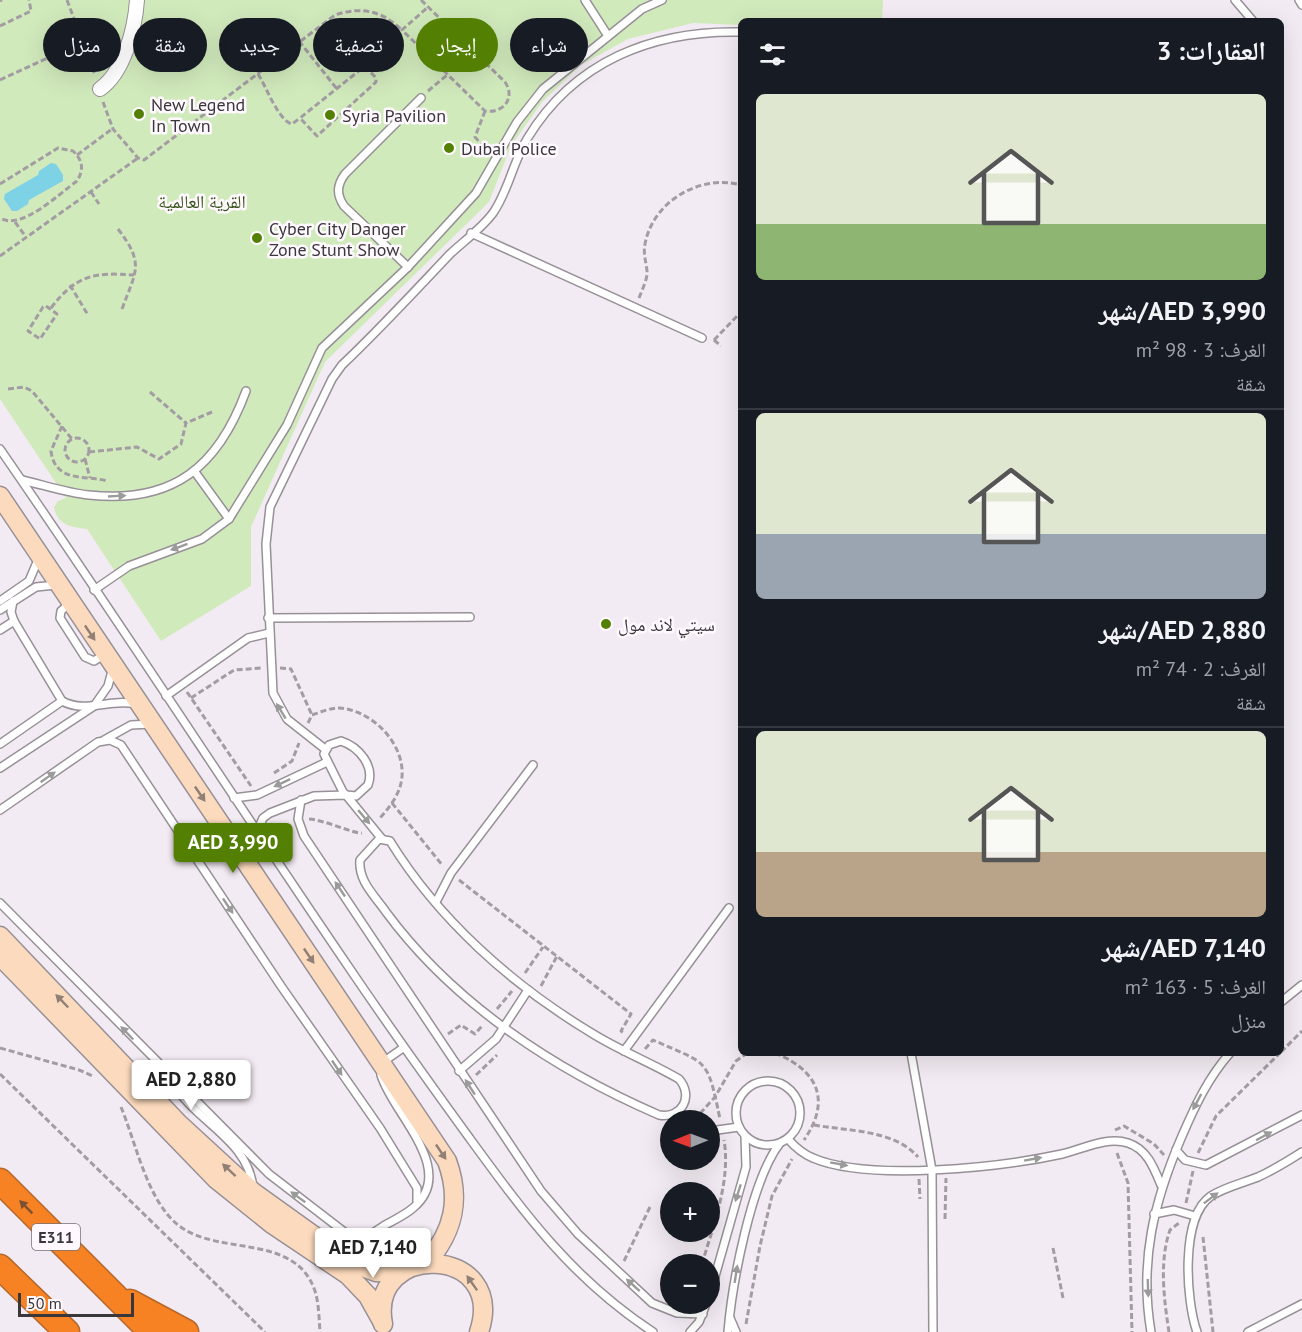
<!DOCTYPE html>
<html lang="ar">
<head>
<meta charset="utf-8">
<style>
  :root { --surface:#171b24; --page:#242831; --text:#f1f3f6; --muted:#9ea1a6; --line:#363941; --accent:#537f03 }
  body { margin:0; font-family:"PT Sans","Noto Naskh Arabic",sans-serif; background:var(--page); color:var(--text); direction:rtl; height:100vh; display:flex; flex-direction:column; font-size:22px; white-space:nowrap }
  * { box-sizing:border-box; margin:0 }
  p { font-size:20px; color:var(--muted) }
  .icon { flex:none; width:33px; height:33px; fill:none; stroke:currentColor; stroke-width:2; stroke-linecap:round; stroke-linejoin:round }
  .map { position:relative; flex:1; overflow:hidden; direction:ltr }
  .side { position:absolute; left:738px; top:18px; width:546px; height:1038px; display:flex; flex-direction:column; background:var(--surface); border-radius:9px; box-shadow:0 6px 24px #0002; direction:rtl }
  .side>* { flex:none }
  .hud { position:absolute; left:18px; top:18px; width:570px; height:54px; direction:rtl; display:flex; gap:12px }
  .needle { width:39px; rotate:269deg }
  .buttons { position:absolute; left:660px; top:1110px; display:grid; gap:12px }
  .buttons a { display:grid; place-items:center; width:60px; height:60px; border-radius:50%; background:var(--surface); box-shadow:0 6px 24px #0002; font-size:30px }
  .scale { position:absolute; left:18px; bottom:15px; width:116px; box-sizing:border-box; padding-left:6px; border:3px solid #3a373a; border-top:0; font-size:16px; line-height:21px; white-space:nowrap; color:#3a373a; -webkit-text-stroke:4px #fff9ff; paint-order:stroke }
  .price { position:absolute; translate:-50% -51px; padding:0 14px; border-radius:6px; background:#fff; color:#222; font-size:20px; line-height:39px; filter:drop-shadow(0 2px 3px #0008) }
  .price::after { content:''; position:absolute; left:50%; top:36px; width:18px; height:14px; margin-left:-9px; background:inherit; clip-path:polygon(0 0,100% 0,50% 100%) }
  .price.active { background:var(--accent); color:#fff }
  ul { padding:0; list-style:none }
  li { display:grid; align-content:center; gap:12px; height:318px; padding:0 18px }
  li+li { border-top:2px solid var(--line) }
  li span { display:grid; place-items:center; height:186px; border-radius:9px; color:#555 }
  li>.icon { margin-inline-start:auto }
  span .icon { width:108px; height:108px; fill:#fffc; stroke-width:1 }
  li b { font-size:26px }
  h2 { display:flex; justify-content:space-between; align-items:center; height:72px; padding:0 18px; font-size:26px }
  .tag { padding:0 21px; border-radius:27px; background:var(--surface); box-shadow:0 6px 24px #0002; font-size:21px; line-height:54px }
  .tag.active { background:var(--accent); color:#fff }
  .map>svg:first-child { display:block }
</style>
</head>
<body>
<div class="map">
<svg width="1302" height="1332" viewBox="0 0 1302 1332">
  <rect width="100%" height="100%" fill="#f3ebf3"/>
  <!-- green -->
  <path fill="#d1eabc" d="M0,0H883L882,21H741V25L693,23L628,39L581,65L542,102L511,146L489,202L325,362L251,527V586L161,641L87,529C71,527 57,525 54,507L58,501L66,498L0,399Z"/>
  <!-- water -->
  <polygon fill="#7ed2e6" points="51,163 56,164 63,175 63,181 29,200 28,204 17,211 12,211 4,199 5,194 38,175 39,171"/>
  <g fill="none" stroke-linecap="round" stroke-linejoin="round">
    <defs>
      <g id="lane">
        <polyline points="585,0 608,36"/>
        <polyline points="1235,0 1253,21"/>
        <polyline points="1299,0 1302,5"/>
        <polyline points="471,233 702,338"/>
        <path d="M408,267L344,206C336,194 337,185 345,174L421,98"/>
        <path d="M0,449C119,621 232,796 350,969C388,1025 428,1081 468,1136C525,1214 571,1278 653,1332"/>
        <polyline points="195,472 229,519"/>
        <path d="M22,480C44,485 67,493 89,495C173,504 218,467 246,391"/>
        <polyline points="94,590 129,566 202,539 229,519 287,425 322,348 408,267 476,193 517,122 543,89 642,9 662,0"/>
        <polyline points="0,601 29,581 38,560"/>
        <polyline points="70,603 61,611 60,618 85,657 94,661 105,654"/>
        <polyline points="0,610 36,587 56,585"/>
        <polyline points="268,618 470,617"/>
        <polyline points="0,630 14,621"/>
        <polyline points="166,696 248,638 269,633"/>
        <path d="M62,701C86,714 110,698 135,704"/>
        <polyline points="104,740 131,725 151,724"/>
        <path d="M341,741C359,747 375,766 368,785L356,796L346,795L343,792L324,754L329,745Z"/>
        <polyline points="0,744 62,701 14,621 11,612 13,601"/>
        <path d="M325,749L287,719L273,693L266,544L270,507L332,379L342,365C379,330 414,292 450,254C464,241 482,228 493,213C508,192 513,162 527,139C574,61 653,30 741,32"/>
        <polyline points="0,768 94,706 108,686 112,671"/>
        <polyline points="234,798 257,795 327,762"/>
        <polyline points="301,800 298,819 304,836 541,1191 578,1234 652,1303 677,1313 703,1314"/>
        <polyline points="0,810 98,742 110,740 121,745 281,986 380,1128 417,1188 417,1202"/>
        <polyline points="257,832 263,818 270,813 314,796 346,795 382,839"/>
        <path d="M379,839L390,841C438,919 512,985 590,1032C618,1050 650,1062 679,1079C694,1096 682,1119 659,1115C555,1070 454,1004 386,912C375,896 358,881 360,860Z"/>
        <polyline points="436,902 451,873 533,765"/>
        <path d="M0,903L269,1174L347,1234C362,1243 373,1233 385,1225C394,1220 405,1215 413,1208C459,1170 392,1113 381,1075"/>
        <polyline points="1281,1002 1302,985"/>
        <polyline points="624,1051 729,908"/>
        <polyline points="911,1053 932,1170 933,1332"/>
        <polyline points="383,1062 403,1048"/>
        <polyline points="459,1071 496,1039 528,990"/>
        <path d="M171,1079C192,1121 247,1137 253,1187"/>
        <circle cx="768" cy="1113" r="32"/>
        <polyline points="674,1115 682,1120"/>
        <polyline points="710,1131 739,1127"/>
        <path d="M788,1139C795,1147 803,1154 813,1158C869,1182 1002,1167 1062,1154C1083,1149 1107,1136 1128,1143C1147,1149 1154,1168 1161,1185"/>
        <polyline points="1176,1150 1185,1160 1206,1165 1302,1115"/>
        <polyline points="1154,1214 1174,1210 1195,1216"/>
        <polyline points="710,1294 746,1167 745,1136"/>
        <polyline points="730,1318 736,1332"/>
        <polyline points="690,1332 699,1322 706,1304"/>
        <path d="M728,1332C732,1284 751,1181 780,1143"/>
        <path d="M1151,1332C1139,1261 1154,1201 1182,1136C1195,1106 1208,1078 1230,1053"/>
        <path d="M1197,1332C1186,1301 1180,1217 1211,1196C1225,1187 1243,1183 1258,1177C1273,1170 1288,1161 1302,1152"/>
        <polyline points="1248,1332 1302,1304"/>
      </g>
      <path id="street" d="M100,89C124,72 135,29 137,0"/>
      <g id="secondary">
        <path d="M0,496L447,1161C461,1199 454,1231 427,1262"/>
        <polyline points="0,936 179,1124 253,1192 352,1263 376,1272 401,1273"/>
        <polyline points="0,956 216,1179 272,1224 348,1275 368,1296 382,1321"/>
        <path d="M383,1324C367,1240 508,1245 479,1332"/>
      </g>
      <g id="highway">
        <polyline points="0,1181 151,1332"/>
        <polyline points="0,1267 67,1332"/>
        <polyline points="130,1302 186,1332"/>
      </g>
    </defs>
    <!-- lane casing -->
    <use href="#lane" stroke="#979097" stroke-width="10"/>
    <!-- street casing -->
    <use href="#street" stroke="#979097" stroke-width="16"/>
    <!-- secondary casing -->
    <use href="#secondary" stroke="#979097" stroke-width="21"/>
    <!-- highway casing -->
    <use href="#highway" stroke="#b4682c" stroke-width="27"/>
    <!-- path -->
    <g stroke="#a39da3" stroke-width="3" stroke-dasharray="6 3" stroke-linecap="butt">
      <polyline points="67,0 95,75"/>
      <path d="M421,0L505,82C516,98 503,114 485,111L402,30L428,7"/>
      <polyline points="0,1 2,0"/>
      <polyline points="0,26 31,11 29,0"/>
      <polyline points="299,41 337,89"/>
      <polygon points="365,66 376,78 376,82 317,136 300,118"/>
      <path d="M258,74C267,88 278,120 292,124L300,118"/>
      <polyline points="0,80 84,41"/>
      <polyline points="428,91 447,75"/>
      <path d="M103,102L113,129L138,158L144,160L335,15C362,6 382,11 402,30"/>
      <polyline points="485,111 475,137 488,152"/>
      <polyline points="77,155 112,129"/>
      <path d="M0,184L58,148L73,151C83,160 84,170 77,181C59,194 21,231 0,218"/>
      <polyline points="91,192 99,204"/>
      <polyline points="15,222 26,237"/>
      <path d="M118,229C145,264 136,271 122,309"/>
      <polyline points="0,256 138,158"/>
      <polyline points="70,285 88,315"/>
      <path d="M639,298C642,290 648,278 647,271C646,261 643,254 645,244C653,201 700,174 741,185"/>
      <polygon points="46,306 57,314 40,339 28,331 43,307"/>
      <path d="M51,308C76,275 94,272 134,275"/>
      <polyline points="714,340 741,312"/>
      <polyline points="714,340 721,346"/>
      <polyline points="8,389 24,387 32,391 72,439"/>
      <polyline points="150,392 186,423"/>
      <path d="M62,426L51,451C55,483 85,475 108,481"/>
      <circle cx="77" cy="450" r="12"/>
      <polyline points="89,452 137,447 159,459 181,444 186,423 212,412"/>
      <polyline points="85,459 90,478"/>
      <polyline points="280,668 291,669 312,715"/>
      <polyline points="187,692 251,786"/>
      <polyline points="191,698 234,670 262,668"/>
      <path d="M308,723L312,715C321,712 330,708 339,708C374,710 409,748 401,783C398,797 388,809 379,819"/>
      <polyline points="274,773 292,761 299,743"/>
      <polyline points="392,803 443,866"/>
      <path d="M309,819C325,820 354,834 362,833"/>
      <polyline points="459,880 631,1014 621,1031 625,1034"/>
      <polyline points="525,973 543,947"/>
      <polyline points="541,986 557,956"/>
      <polyline points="497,1009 512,991"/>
      <polyline points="448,1034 461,1025 475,1034 483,1025"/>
      <polyline points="0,1048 79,1070 93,1076"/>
      <path d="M645,1049L653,1040C709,1065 707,1057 720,1119"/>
      <polyline points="1281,1052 1302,1031"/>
      <path d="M775,1053C819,1071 831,1101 804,1140"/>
      <polyline points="0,1074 265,1332"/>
      <polyline points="476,1075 497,1055"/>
      <path d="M121,1107C136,1143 147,1200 178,1225C218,1257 295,1232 315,1291C319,1304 319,1319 320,1332"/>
      <polyline points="694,1120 715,1097 736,1061 747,1053"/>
      <path d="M814,1125C848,1131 895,1130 918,1157"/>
      <polyline points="1115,1130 1124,1126 1154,1144 1164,1155"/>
      <polyline points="1117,1153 1128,1183 1132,1332"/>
      <polyline points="1198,1153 1216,1116 1280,1053"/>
      <polyline points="919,1179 920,1199"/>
      <polyline points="1186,1203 1193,1171"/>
      <polyline points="945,1219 946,1178"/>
      <polyline points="1203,1237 1213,1332"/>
      <polyline points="1053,1248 1063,1298"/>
      <polyline points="624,1261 650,1207"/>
      <path d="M702,1264C713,1226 731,1181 724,1140"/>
      <polyline points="746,1324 760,1246 772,1196 792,1159"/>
      <path d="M1169,1332C1164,1300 1159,1261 1170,1230L1179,1223"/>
    </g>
    <!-- lane -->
    <use href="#lane" stroke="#fff" stroke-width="7"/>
    <!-- street -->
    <use href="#street" stroke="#fff" stroke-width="14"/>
    <!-- secondary -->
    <use href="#secondary" stroke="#fcdabd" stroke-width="18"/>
    <!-- highway -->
    <use href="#highway" stroke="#f68224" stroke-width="24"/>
  </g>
  <!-- one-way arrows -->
  <defs><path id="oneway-solid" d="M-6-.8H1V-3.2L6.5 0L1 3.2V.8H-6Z" transform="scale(1.5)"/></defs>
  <g fill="#9c9b9c">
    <use href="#oneway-solid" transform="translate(117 496) rotate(-3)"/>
    <use href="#oneway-solid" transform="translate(179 547) rotate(160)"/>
    <use href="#oneway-solid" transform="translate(281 711) rotate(-121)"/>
    <use href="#oneway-solid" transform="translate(48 777) rotate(-35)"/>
    <use href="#oneway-solid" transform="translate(282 783) rotate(155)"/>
    <use href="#oneway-solid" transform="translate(364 817) rotate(50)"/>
    <use href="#oneway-solid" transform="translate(340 889) rotate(-124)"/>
    <use href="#oneway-solid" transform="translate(228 906) rotate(56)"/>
    <use href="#oneway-solid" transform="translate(127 1033) rotate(-134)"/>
    <use href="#oneway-solid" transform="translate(337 1068) rotate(56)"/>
    <use href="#oneway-solid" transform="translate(470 1087) rotate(-123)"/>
    <use href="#oneway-solid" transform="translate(1197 1102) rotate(118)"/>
    <use href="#oneway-solid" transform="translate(1264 1136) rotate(-28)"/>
    <use href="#oneway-solid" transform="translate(1033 1159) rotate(-10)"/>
    <use href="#oneway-solid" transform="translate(839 1164) rotate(10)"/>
    <use href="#oneway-solid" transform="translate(738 1193) rotate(108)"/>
    <use href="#oneway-solid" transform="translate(298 1197) rotate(-144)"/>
    <use href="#oneway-solid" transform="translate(1211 1198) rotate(-37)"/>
    <use href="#oneway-solid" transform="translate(736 1274) rotate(-81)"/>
    <use href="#oneway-solid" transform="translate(633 1285) rotate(-138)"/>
    <use href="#oneway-solid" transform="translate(1148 1288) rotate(88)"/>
  </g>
  <g fill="#918075">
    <use href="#oneway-solid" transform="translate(90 633) rotate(56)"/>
    <use href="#oneway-solid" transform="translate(200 794) rotate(56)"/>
    <use href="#oneway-solid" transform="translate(309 956) rotate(56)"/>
    <use href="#oneway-solid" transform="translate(62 1001) rotate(-134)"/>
    <use href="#oneway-solid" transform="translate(441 1152) rotate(56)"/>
    <use href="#oneway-solid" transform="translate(229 1170) rotate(-137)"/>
    <use href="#oneway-solid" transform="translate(472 1283) rotate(-125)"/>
  </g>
  <use fill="#7c5132" href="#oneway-solid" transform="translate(26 1207) rotate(-135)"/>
  <!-- markers -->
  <g fill="#537f03" stroke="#fff9ff" stroke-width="2">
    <circle cx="139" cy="114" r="6"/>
    <circle cx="330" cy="115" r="6"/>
    <circle cx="449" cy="148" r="6"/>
    <circle cx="257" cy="238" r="6"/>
    <circle cx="606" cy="624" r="6"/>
  </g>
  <g text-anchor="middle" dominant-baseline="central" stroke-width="5" stroke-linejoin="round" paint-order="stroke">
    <!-- shield labels -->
    <rect fill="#fff9ff" stroke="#757175" stroke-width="1.5" x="32" y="1224" width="48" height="26" rx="4.5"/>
    <g font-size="16" font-weight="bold" fill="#3a373a">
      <text x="56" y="1237">E311</text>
    </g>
    <!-- poi labels -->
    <g font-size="18" fill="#3a373a" stroke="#fff9ff" text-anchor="start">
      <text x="151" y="104">New Legend<tspan x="151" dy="21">In Town</tspan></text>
      <text x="342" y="115">Syria Pavilion</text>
      <text x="461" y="148">Dubai Police</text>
      <text x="269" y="228">Cyber City Danger<tspan x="269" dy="21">Zone Stunt Show</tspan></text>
      <text x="618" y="624">سيتي لاند مول</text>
    </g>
    <!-- park labels -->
    <g font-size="18" fill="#375317" stroke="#fff9ff">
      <text x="202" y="201">القرية العالمية</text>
    </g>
  </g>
</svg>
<div class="buttons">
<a><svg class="needle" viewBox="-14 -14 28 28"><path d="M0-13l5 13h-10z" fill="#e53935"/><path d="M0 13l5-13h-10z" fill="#9ea1a6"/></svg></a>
<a>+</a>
<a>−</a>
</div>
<div class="scale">50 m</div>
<b class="price active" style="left:233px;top:874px">AED 3,990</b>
<b class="price" style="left:191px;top:1111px">AED 2,880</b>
<b class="price" style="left:373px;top:1279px">AED 7,140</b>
<div class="hud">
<a class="tag">شراء</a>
<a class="tag active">إيجار</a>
<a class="tag">تصفية</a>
<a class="tag">جديد</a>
<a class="tag">شقة</a>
<a class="tag">منزل</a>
</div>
<section class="side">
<h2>العقارات: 3<svg class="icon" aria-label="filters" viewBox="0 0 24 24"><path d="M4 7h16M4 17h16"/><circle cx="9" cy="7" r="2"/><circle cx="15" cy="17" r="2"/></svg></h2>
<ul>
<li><span style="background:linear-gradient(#dfe7d0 70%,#8fb573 0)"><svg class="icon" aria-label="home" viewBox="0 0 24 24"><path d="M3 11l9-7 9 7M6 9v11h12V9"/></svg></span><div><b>AED 3,990/شهر</b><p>الغرف: 3 · 98 m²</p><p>شقة</p></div></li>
<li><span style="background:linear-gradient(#dfe7d0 65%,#9aa5b1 0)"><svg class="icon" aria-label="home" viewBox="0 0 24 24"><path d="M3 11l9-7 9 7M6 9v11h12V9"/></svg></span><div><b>AED 2,880/شهر</b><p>الغرف: 2 · 74 m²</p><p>شقة</p></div></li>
<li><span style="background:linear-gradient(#dfe7d0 65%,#b9a48a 0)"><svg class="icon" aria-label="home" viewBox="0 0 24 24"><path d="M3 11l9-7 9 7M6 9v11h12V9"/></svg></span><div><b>AED 7,140/شهر</b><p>الغرف: 5 · 163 m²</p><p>منزل</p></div></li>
</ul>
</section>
</div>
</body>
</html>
